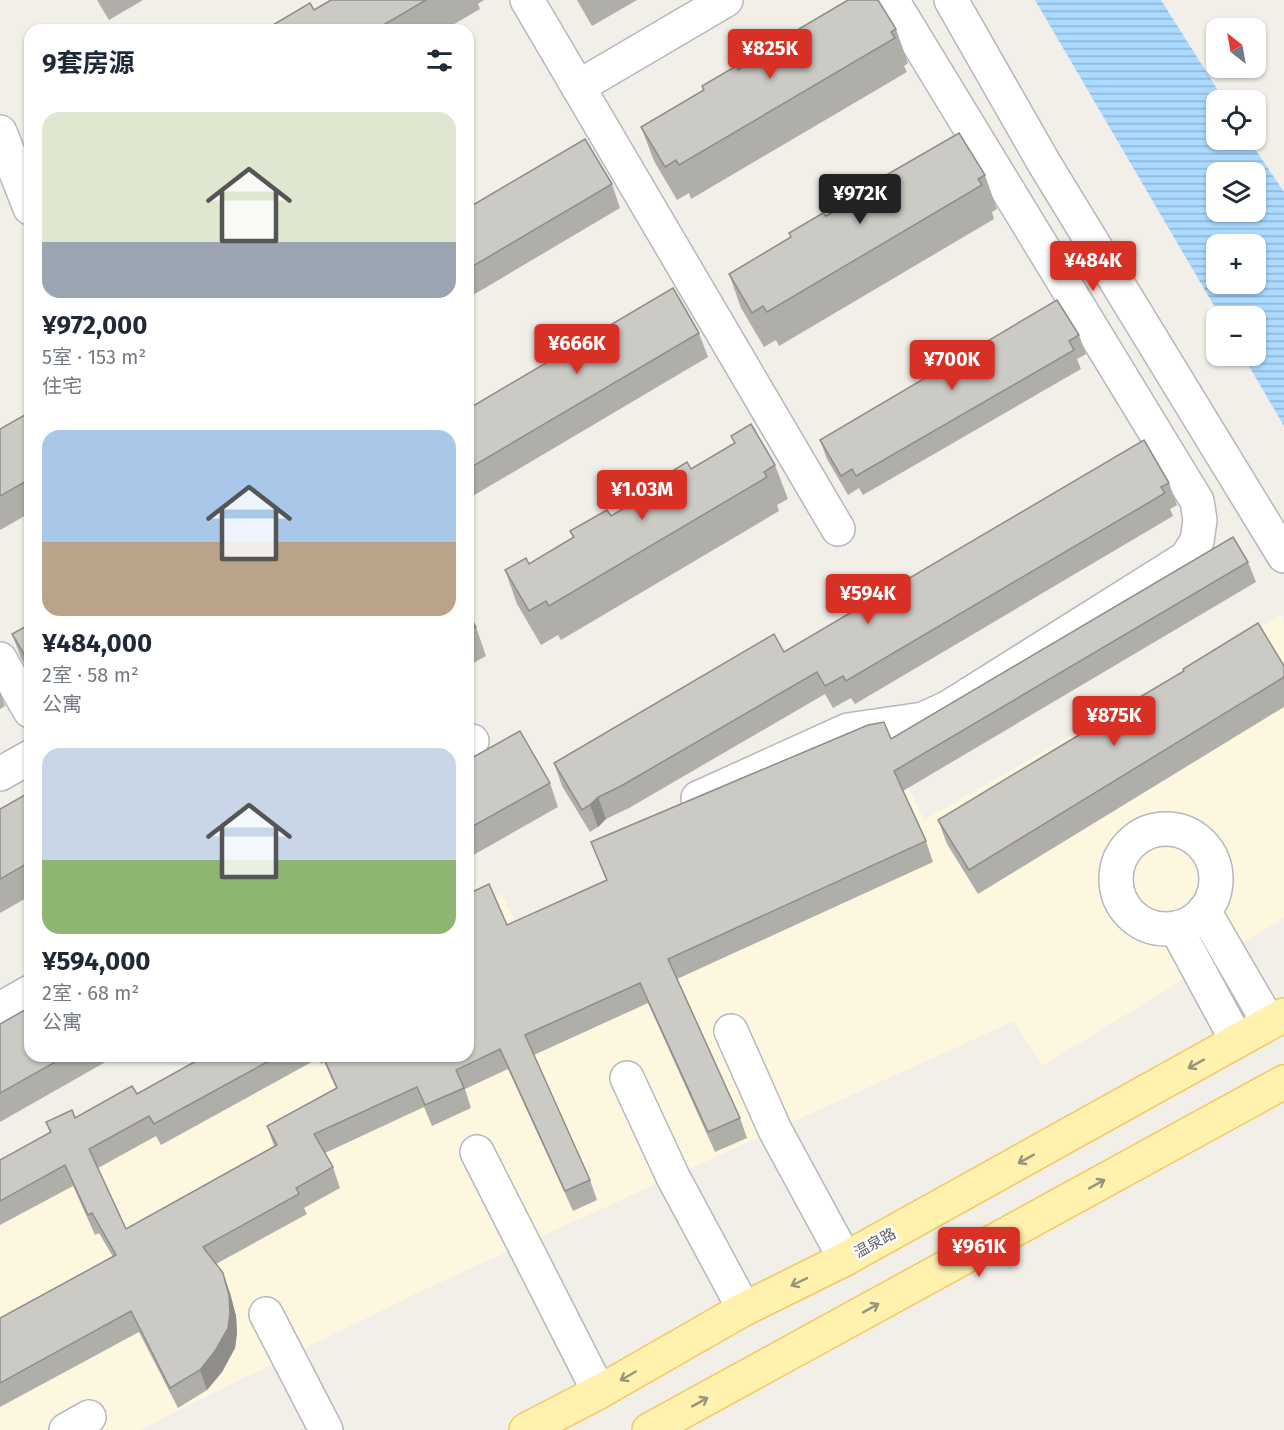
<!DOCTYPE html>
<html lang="zh">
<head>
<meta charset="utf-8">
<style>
  :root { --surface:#fff; --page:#f2f2f3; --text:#1f2937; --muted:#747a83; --accent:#d93025 }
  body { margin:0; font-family:"Fira Sans","Noto Sans SC",sans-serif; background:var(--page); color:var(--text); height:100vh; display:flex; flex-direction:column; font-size:22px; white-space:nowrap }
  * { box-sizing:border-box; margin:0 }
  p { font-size:20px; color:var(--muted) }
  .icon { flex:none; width:33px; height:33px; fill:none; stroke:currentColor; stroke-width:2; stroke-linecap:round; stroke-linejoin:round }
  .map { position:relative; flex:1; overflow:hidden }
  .side { position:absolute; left:24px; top:24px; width:450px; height:1038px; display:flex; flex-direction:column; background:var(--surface); border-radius:18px; box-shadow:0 2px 4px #0004 }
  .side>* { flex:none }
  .needle { width:39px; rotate:329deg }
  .buttons { position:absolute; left:1206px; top:18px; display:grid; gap:12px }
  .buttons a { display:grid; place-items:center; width:60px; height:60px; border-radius:12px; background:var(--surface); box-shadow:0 2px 4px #0004; font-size:30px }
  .price { position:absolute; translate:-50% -51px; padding:0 14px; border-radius:6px; background:var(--accent); color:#fff; font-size:20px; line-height:39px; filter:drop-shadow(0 2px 3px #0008) }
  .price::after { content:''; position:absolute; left:50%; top:36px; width:18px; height:14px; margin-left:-9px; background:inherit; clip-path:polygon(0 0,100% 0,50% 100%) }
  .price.active { background:#222; color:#fff }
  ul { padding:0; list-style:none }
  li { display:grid; align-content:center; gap:12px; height:318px; padding:0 18px }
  li span { display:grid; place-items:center; height:186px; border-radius:18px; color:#555 }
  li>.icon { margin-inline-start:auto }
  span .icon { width:108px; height:108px; fill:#fffc; stroke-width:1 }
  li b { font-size:26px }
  h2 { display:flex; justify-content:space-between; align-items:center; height:72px; padding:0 18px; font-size:26px }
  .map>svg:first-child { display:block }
</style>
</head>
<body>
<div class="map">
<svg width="1284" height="1430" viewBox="0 0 1284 1430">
  <defs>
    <pattern id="water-rules" width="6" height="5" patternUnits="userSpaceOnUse" patternTransform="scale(1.5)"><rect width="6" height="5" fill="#aadaff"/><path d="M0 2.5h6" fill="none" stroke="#8eb4d2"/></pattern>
  </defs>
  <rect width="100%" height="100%" fill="#f1efe8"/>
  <!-- commercial -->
  <polygon fill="#fef7e0" points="1281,615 1284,620 1284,918 1042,1066 1014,1021 421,1291 171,1414 141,1430 0,1430 0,1178 226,1056 468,1056 468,909 502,894 522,937 905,779 924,820"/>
  <!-- water -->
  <path fill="url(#water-rules)" fill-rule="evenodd" d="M1035,0H1161L1224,100H1216V140H1249L1284,192V426L1243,356H1256V316H1220ZM1216,172H1256V212H1216ZM1216,244H1256V284H1216Z"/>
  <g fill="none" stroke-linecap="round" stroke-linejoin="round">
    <defs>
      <g id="minor">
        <polyline points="527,0 838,529"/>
        <polyline points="951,0 1044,163 1284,556"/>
        <polyline points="578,87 726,0"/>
        <polyline points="0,132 30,208"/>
        <polyline points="0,659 30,711"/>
        <polyline points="468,744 472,741"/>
        <polyline points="0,774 30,757"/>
        <polyline points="698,798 848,730 923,719 949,707 1186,558 1197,541 1200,520 1197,501 892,0"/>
        <circle cx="1166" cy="879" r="50"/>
        <polyline points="1204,911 1269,1023"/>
        <polyline points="1176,928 1237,1041"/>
        <polyline points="0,1009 30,992"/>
        <polyline points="731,1031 775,1130 845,1259"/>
        <polyline points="627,1078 673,1177 744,1309"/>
        <polyline points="477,1152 599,1392"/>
        <polyline points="266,1314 326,1430"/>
        <polyline points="66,1430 89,1417"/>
      </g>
      <g id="major">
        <polyline points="526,1430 599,1392 744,1309 845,1259 1284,1015"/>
        <polyline points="649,1430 1284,1082"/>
      </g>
    </defs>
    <!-- minor casing -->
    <use href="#minor" stroke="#b5b8bc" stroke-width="36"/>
    <!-- major casing -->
    <use href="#major" stroke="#f2c960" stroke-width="36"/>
    <!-- minor -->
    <use href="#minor" stroke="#fff" stroke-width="33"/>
    <!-- major -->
    <use href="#major" stroke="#fff2af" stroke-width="33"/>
  </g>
  <!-- wall -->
  <g fill="#afaea9" fill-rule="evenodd">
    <polygon points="97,0 143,0 109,20"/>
    <polygon points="331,0 484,0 478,4 480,9 444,30 272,30 271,26 314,10"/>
    <polygon points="577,0 637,0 592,26"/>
    <polygon points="896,29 908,63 904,66 907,72 691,199 689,193 677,200 654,161 641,127 703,90 702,86 738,70 783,43 782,39"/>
    <polygon points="985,175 997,209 992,212 994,219 779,346 776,340 764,347 741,308 729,274 791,237 789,233 826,216 871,189 869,185"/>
    <polygon points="612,184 620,208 468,298 468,208"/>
    <polygon points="699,333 708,357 471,497 468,493 468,409"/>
    <polygon points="1079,335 1086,354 1077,359 1081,369 863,495 859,488 848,495 827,459 820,440"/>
    <polygon points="30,412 30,513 0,530 0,429"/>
    <polygon points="731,436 775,465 788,499 777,505 779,511 561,640 558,635 541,645 517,604 505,570 529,564 573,538 570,531 611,516 653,491 651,484 691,469 734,443"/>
    <polygon points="1169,483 1177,505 1170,509 1173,516 855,704 851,698 833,708 825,694 629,808 606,819 598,827 590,832 562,786 554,763 784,652"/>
    <path d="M1248,562L1256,582L903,791L926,841L933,862L677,979L740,1118L747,1138L715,1152L648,1003L534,1055L590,1180L597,1200L573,1211L508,1069L465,1089L471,1108L432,1126L424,1107L325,1153L333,1167L340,1188L304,1208L307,1214L216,1264L230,1293L236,1316L237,1333L235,1348L222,1372L207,1390L178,1408L139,1332L0,1407V1318L113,1257L99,1233L95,1235L73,1186L0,1225V1160L50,1133L46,1122L75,1118L137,1094L205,1056H468L507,925L606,880L591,842L891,739ZM319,1058L321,1064L324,1062L336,1088L267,1126L274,1146L126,1229L98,1168L156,1136L161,1145Z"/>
    <polygon points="468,614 476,627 486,656 468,666"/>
    <polygon points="30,624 30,673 21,658 12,634"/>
    <polygon points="1284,666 1284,707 978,894 947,844 938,820"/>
    <polygon points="0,691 5,706 0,709"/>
    <polygon points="468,760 550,783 558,807 468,858"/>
    <polygon points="30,792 30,896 0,913 0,809"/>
    <polygon points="0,1024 30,1056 116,1056 0,1122"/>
  </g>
  <!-- shaded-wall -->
  <g fill="#8f8d8a">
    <polygon points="598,797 606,819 598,827 590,805"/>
    <polygon points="223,1273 230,1293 236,1316 237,1333 235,1348 222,1372 207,1390 200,1370"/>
  </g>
  <!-- building -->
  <g fill="#cccac5" stroke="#8f8d8a" stroke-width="1.5">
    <polygon points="331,0 426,0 385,24 386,25 378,30 273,30 271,26 310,3 314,10"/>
    <polygon points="848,0 878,0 896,29 891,32 895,38 679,165 676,160 665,167 641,127 704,90 702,86 736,66 738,70 784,42 782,39"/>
    <polygon points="959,133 985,175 978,179 982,185 767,312 763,306 752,313 729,274 791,237 789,233 823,213 826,216 872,189 869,185"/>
    <polygon points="585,139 612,184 468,269 468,208"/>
    <polygon points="673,288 699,333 468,469 468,409"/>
    <polygon points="1057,300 1079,335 1069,341 1074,350 856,476 852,469 841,476 820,440"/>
    <polygon points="30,412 30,479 0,496 0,429"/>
    <polygon points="751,424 775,465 764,472 767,477 549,606 546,601 529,611 505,570 526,558 529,564 574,537 570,531 607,510 611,516 654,490 651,484 687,462 691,469 735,443 731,436"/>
    <polygon points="1144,440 1169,483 1161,487 1165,493 846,681 843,676 825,686 817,672 621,786 598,797 590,805 582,810 554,763 774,634 784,652"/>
    <polygon points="1233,537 1248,562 894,771 926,841 668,959 740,1118 708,1132 640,983 525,1035 590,1180 565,1191 500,1049 456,1070 464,1088 425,1105 417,1087 314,1134 333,1167 296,1188 299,1194 203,1247 223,1273 229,1295 230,1313 228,1328 215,1351 200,1370 170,1388 131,1311 0,1383 0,1318 116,1255 92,1213 88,1215 65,1165 0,1201 0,1160 51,1132 46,1122 72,1110 75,1118 132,1086 137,1094 205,1056 278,1056 154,1124 149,1116 89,1149 126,1229 277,1145 267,1126 337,1088 323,1056 468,1056 468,894 489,884 507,925 607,880 591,842 868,725 884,722 891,739"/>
    <polygon points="468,614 476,627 468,632"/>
    <polygon points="1258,623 1284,666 1284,677 969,870 938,820 1059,747 1099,723 1098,722 1184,671 1183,669"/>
    <polygon points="30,624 30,664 12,634"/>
    <polygon points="520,731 550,783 468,829 468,760"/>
    <polygon points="30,792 30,862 0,879 0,809"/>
    <polygon points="30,1007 30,1056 66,1056 0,1093 0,1024"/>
  </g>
  <!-- one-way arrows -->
  <defs><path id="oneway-shaft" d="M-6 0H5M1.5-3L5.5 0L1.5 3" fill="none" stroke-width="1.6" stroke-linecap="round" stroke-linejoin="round" transform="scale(1.5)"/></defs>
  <g stroke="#979581">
    <use href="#oneway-shaft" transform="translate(1196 1064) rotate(151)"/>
    <use href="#oneway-shaft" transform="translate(1026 1159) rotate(151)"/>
    <use href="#oneway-shaft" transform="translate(1097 1184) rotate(-29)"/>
    <use href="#oneway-shaft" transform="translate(799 1282) rotate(154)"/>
    <use href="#oneway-shaft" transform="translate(871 1308) rotate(-29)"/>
    <use href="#oneway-shaft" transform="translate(628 1376) rotate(150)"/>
    <use href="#oneway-shaft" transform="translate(700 1402) rotate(-29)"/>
  </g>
  <g text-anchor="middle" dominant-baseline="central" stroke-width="4.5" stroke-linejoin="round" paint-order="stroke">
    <!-- street labels -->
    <g font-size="15" fill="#5f6368" stroke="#fff">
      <text transform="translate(875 1243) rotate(-29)">温泉路</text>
    </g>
  </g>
</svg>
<div class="buttons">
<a><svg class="needle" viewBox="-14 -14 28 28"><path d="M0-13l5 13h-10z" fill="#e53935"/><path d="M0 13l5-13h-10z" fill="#747a83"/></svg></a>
<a><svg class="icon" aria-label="locate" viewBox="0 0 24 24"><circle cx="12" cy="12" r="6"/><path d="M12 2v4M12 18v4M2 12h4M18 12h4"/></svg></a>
<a><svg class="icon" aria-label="layers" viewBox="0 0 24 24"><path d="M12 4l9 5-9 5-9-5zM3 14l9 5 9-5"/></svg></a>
<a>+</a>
<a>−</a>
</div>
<b class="price" style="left:770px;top:80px">¥825K</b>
<b class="price active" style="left:860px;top:225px">¥972K</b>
<b class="price" style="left:1093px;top:292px">¥484K</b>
<b class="price" style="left:577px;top:375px">¥666K</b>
<b class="price" style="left:952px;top:391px">¥700K</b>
<b class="price" style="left:642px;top:521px">¥1.03M</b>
<b class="price" style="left:868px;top:625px">¥594K</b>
<b class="price" style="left:1114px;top:747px">¥875K</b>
<b class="price" style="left:979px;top:1278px">¥961K</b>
<section class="side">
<h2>9套房源<svg class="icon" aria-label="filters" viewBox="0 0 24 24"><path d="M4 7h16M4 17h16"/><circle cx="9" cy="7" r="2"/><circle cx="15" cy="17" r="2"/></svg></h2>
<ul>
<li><span style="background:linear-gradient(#dfe7d0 70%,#9aa5b1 0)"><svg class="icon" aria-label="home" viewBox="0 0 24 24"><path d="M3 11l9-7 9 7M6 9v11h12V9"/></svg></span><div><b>¥972,000</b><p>5室 · 153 m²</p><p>住宅</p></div></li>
<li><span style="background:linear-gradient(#a9c7e8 60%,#b9a48a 0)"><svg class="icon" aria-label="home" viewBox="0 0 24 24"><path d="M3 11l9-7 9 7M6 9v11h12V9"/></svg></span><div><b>¥484,000</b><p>2室 · 58 m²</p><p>公寓</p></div></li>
<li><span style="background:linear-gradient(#c9d6e8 60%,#8fb573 0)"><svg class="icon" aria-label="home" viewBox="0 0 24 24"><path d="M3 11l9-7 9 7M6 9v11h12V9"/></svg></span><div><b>¥594,000</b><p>2室 · 68 m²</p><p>公寓</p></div></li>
</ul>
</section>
</div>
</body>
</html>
